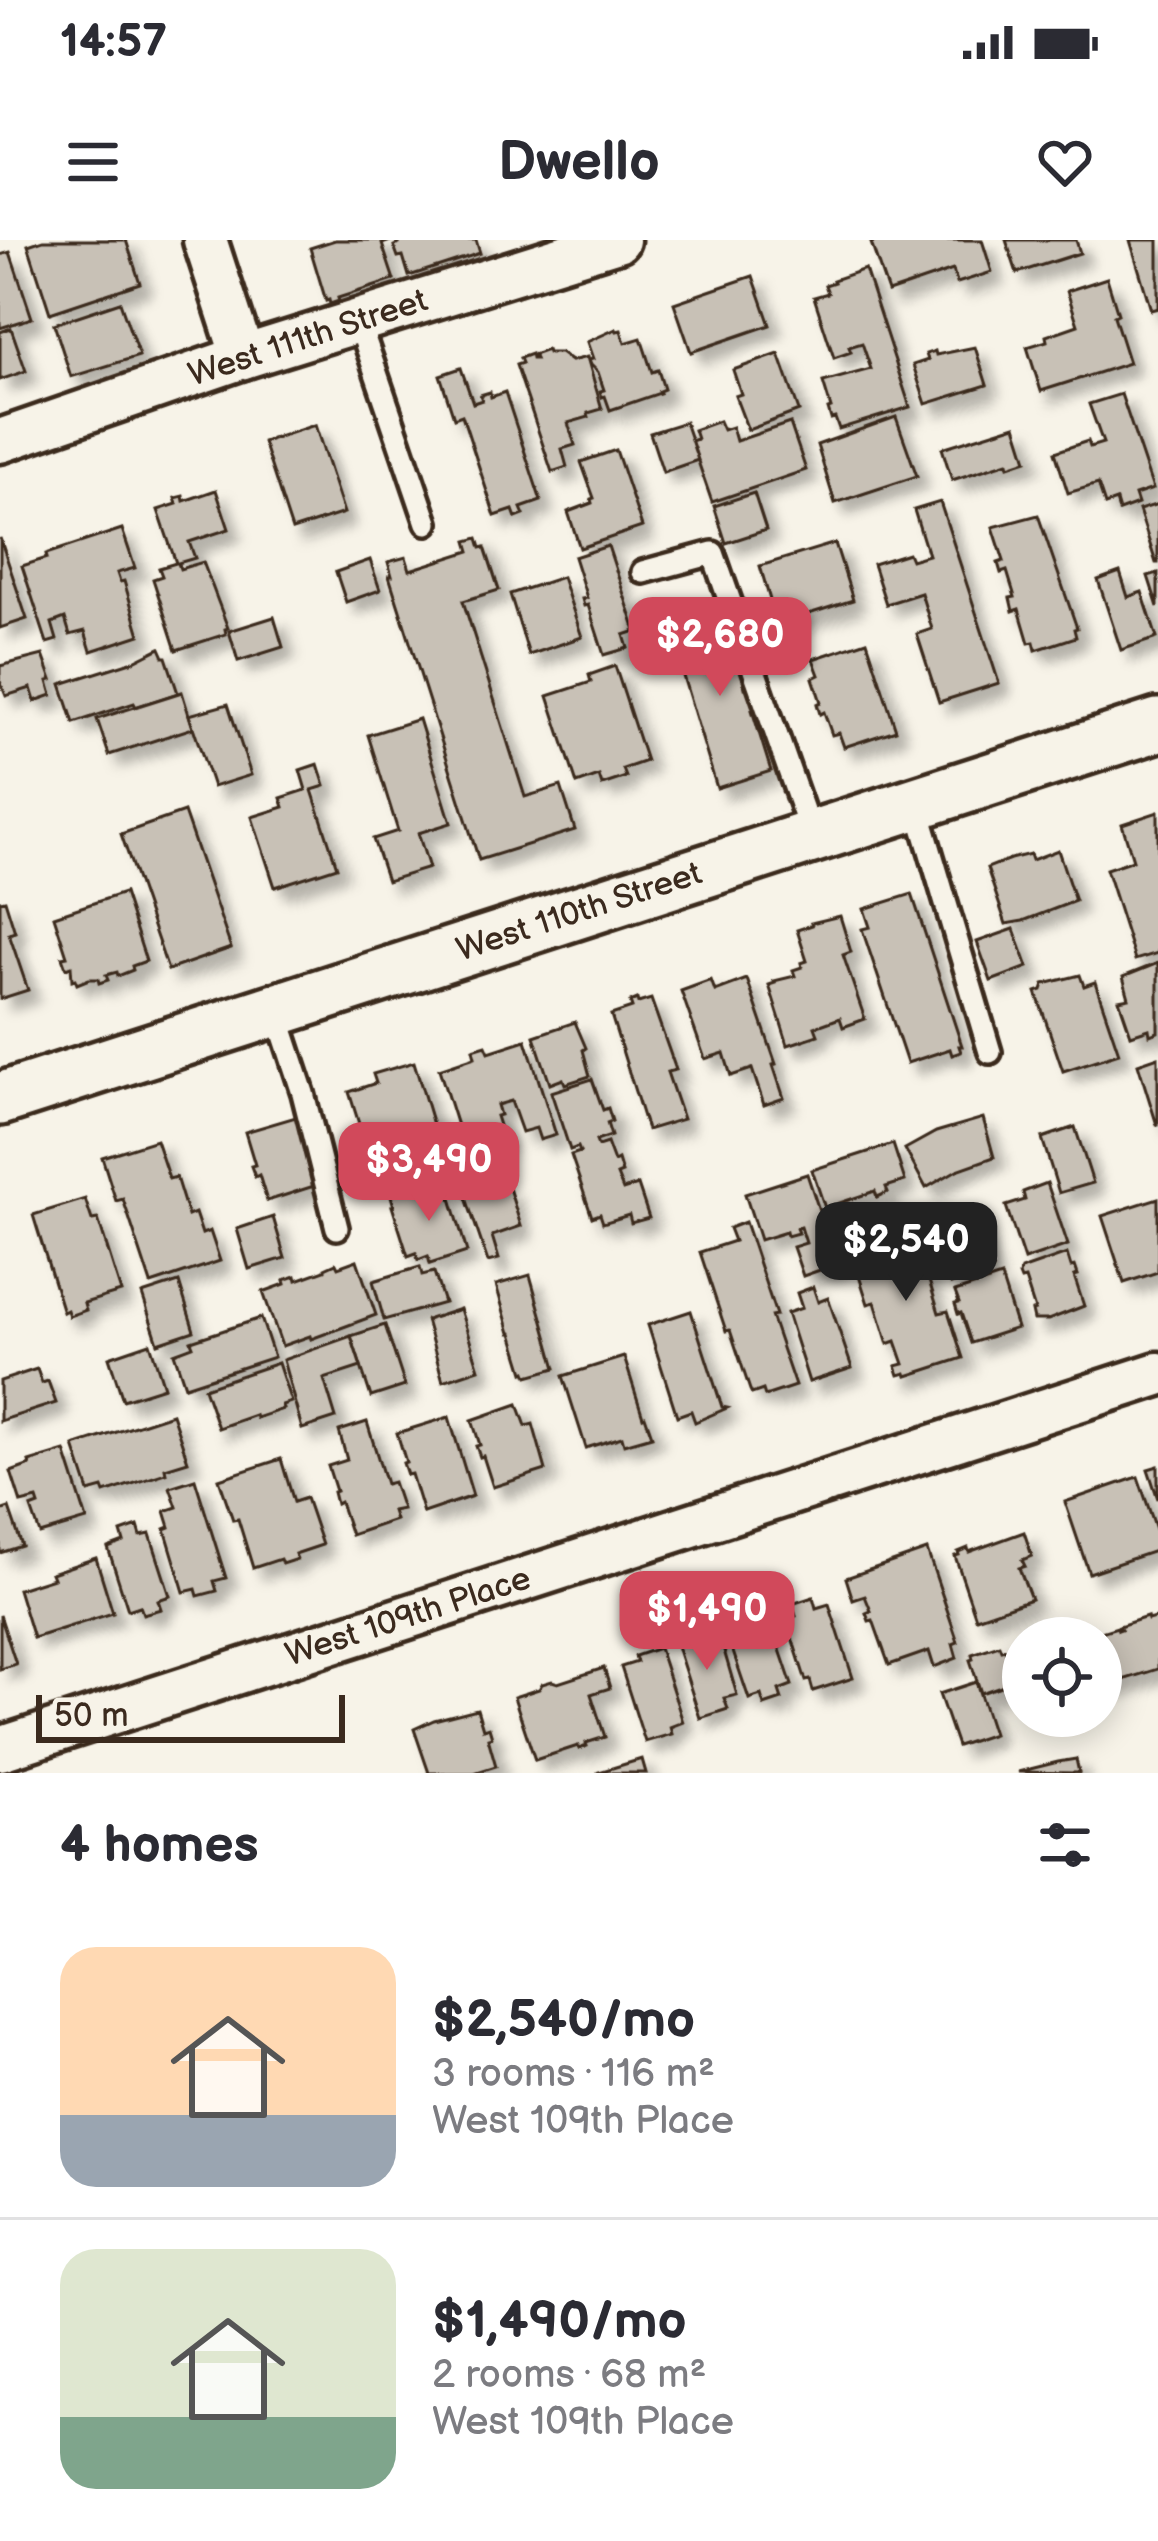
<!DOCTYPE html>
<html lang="en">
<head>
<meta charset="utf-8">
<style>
  :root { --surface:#fff; --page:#f7f7f7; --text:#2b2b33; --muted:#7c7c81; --line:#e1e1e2; --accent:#d1495b }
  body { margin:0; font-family:"Balsamiq Sans",sans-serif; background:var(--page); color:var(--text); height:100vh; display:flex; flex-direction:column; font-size:45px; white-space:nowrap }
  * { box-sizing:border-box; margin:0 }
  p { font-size:39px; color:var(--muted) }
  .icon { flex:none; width:66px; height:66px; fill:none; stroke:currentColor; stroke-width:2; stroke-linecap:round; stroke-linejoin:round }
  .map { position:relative; height:1533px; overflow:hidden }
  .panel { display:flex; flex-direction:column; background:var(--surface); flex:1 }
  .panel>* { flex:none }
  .tools { position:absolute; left:1002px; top:1377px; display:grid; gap:24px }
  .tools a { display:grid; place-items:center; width:120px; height:120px; border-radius:50%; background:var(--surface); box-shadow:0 6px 30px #0003; font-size:60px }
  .scale { position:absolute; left:36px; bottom:30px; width:309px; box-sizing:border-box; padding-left:12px; border:6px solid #3b2a1e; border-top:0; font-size:33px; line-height:42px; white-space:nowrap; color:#3b2a1e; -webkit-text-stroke:9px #f7f3e8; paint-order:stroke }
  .price { position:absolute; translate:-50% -102px; padding:0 27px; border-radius:24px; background:var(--accent); color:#fff; font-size:39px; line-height:78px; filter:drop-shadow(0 3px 6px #0008) }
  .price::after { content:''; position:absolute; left:50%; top:72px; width:36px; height:27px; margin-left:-18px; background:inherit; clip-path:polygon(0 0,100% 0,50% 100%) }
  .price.on { background:#222; color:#fff }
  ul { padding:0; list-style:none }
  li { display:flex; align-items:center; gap:36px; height:300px; padding:0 60px }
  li+li { border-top:3px solid var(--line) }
  li span { display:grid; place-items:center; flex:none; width:336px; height:240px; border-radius:36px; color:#555 }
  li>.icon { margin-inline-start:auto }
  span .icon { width:144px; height:144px; fill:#fffc; stroke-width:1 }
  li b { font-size:51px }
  h2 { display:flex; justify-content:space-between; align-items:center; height:144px; padding:0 60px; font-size:51px }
  .status { display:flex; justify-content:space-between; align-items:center; height:84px; padding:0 60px; background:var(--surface); direction:ltr }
  .status svg { height:33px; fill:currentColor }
  header { display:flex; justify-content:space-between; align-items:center; height:156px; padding:0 60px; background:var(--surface); font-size:54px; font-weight:600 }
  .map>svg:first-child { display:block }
</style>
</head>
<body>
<div class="status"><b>14:57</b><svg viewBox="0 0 49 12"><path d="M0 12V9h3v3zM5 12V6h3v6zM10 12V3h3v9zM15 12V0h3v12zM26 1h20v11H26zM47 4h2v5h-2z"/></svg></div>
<header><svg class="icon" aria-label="menu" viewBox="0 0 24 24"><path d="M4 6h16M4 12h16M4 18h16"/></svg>Dwello<svg class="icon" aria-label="heart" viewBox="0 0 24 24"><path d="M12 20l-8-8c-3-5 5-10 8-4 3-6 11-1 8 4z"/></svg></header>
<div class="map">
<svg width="1158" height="1533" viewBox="0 0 1158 1533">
  <defs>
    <filter id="shadow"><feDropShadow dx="11" dy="11" stdDeviation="6" flood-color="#0004"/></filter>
  </defs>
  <rect width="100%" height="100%" fill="#f7f3e8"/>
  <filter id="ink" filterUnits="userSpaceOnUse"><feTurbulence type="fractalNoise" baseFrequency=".00833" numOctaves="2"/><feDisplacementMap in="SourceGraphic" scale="24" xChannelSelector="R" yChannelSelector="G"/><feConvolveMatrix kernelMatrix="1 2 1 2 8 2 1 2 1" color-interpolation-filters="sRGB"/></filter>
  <g filter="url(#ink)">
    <!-- building -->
    <g fill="#c8c1b6" stroke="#3b2a1e" stroke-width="3" filter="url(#shadow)">
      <polygon points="43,0 126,0 140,43 50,73 28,5"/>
      <polygon points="335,0 393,0 382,4 394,40 338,58 339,61 330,64 329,60 326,61 310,8"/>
      <polygon points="398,0 476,0 480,13 409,36 403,16 398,17 394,6 399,4"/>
      <polygon points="880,0 982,0 992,32 957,43 953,30 888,52 871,3"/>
      <polygon points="1006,0 1076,0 1080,13 1017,33"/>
      <polygon points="1130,0 1158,0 1158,68 1151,70"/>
      <polygon points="10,12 32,78 0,88 0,15"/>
      <polygon points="865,29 910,167 839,189 835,178 831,179 828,169 831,168 823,142 871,129 862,103 849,107 851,112 834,118 814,57 828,53 825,45 834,42 833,40"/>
      <polygon points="753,36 770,85 691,112 674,63"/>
      <polygon points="1107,38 1118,74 1114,76 1129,123 1041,151 1027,107 1047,101 1046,96 1078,85 1067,51"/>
      <polygon points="120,62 139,116 71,137 54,84"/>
      <polygon points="11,88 26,131 0,140 0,92"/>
      <polygon points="616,89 617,91 621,90 625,103 641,98 652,132 658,130 664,149 659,151 660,153 610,170 605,156 602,157 600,151 604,150 598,132 591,125 589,120 593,119 587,102"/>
      <polygon points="975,107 987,145 926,164 913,125 928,120 926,114 935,111 936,115"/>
      <polygon points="547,110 548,113 560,113 571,121 587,117 602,169 588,173 589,177 568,183 575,205 562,209 567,227 552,232 516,125 522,123 520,118 531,114 532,119 535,119 533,115"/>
      <polygon points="779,114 799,171 748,190 735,156 741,154 733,130"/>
      <polygon points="461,128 473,163 482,160 480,155 490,152 491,157 505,152 541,261 521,268 524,275 516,278 513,270 495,276 462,175 454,178 440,135"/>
      <polygon points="1121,154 1153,249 1135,255 1138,264 1119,271 1116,261 1105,265 1098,244 1068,253 1055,212 1088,201 1090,207 1103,203 1089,164"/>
      <polygon points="896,177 917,236 835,263 817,205"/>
      <polygon points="719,181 723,190 732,187 736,201 790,183 806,230 712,262 691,201 697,199 694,190"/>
      <polygon points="685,182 698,220 663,232 650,193"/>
      <polygon points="315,185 344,273 292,290 263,202"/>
      <polygon points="1016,185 1027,220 1009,226 1008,222 952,240 942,208"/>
      <polygon points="616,210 642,287 580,308 568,272 592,263 591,259 594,258 581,222"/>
      <polygon points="216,250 229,289 189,302 195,318 178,323 180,329 203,322 228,388 225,389 226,394 176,410 153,339 162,336 159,328 176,323 158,270 177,264 175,258 183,256 184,261"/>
      <polygon points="754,253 766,290 726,303 714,266"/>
      <polygon points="940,262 999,443 939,462 917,394 932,389 921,353 886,364 873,324 908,313 911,320 928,315 914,270"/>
      <polygon points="1158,264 1158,323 1156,323 1139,270"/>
      <polygon points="1038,275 1077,388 1074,389 1076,397 1036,410 1034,402 1029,403 1019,369 1013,371 1010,358 1015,357 1007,331 1001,333 998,323 1004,321 993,287"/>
      <polygon points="122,289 135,328 117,333 120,342 124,341 140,395 91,411 85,391 70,395 65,378 52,383 57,400 47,403 22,326 47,318 46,314"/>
      <polygon points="0,298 27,379 0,388"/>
      <polygon points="478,298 481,308 485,307 499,350 463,361 525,557 561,546 575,590 479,620 389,336 392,336 388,322 406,317 410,330 470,311 467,301"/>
      <polygon points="835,303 853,360 777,384 760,326"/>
      <polygon points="608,306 636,391 624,395 628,408 604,415 588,365 584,366 582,359 587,358 574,317"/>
      <polygon points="370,320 380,350 346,362 336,332"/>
      <polygon points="1120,332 1128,357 1142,352 1157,398 1121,410 1098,340"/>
      <polygon points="1158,333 1158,367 1148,336"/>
      <polygon points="562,337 582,397 529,415 510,354"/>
      <polygon points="720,369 729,397 733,396 745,448 749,447 756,468 752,470 771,531 717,548 679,423 676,424 665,392 698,384 696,377"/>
      <polygon points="274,377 283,407 238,421 229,391"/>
      <polygon points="867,401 896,490 844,507 839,493 832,495 824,472 820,474 817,464 821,462 813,438 819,435 813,419"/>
      <polygon points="160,408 164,417 166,417 178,453 136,467 134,463 74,483 61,444 134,421"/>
      <polygon points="43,415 52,440 48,441 52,455 35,461 31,448 6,456 0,441 0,426"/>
      <polygon points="615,426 646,521 623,529 626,537 602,545 599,536 577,544 548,456 591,442 589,435"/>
      <polygon points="182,452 193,488 109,515 97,479"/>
      <polygon points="228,464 251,535 213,547 189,475"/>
      <polygon points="419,479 451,583 418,593 429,628 387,641 373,599 398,591 368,495"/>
      <polygon points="318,524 325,546 312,550 337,627 275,647 252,577 284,567 281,558 306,550 300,530"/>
      <polygon points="184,572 231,708 168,730 121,594"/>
      <polygon points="1158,572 1158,713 1135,720 1106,629 1133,620 1122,584"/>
      <polygon points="1058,610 1075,661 1023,681 1006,684 987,628 1010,619 1030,614 1032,620"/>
      <polygon points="124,653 146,721 132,726 133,730 118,736 117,732 106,735 108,740 99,743 98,739 89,739 77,744 75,739 72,740 71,726 66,728 62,717 67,716 54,676"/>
      <polygon points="912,654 962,806 959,806 961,812 952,815 950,809 907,823 862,689 870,687 864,669"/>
      <polygon points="5,660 15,692 9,694 28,750 0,759 0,661"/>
      <polygon points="840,676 851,712 843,715 865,779 843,787 840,778 815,787 818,795 788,805 769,745 775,743 774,741 795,736 793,730 802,727 801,723 807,721 797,690 812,685 811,683"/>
      <polygon points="1014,689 1028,727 991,741 977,702"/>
      <polygon points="1158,723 1158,792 1150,795 1149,789 1131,795 1119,760 1129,758 1123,737"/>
      <polygon points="1080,735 1084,746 1095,742 1119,813 1063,831 1036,752 1042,750 1044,744"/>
      <polygon points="747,739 776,824 773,825 784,858 764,865 752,829 731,836 724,813 705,819 681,751 711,740 715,751"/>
      <polygon points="637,759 638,763 651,759 676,830 667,832 683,879 647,890 611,775 632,768 630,762"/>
      <polygon points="575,782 586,808 583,810 590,836 565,844 563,839 550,844 534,796"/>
      <polygon points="526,800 556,895 540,900 536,888 522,892 511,861 497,865 500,875 496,876 503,898 465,911 439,829 475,817 473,809 486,805 489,812"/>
      <polygon points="1158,817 1158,885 1157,885 1138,824"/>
      <polygon points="414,822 434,888 431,889 433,896 438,895 449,930 448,934 433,938 433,936 411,943 400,908 423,901 420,891 386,902 390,913 370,919 349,852 376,843 373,834"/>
      <polygon points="592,839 603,870 608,868 612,881 607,883 611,896 596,901 598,906 607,903 614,922 618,920 622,933 617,935 623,950 638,945 649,978 631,983 629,975 603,983 600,974 592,977 571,915 580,912 578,907 570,910 551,852"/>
      <polygon points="299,876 313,921 307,923 314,946 267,961 259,935 255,937 251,926 255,925 245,892"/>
      <polygon points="983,878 994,917 957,930 926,948 905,909 936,892"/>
      <polygon points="1075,887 1093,943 1059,953 1042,898"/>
      <polygon points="156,900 169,939 176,937 188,976 195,973 202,994 210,991 220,1021 151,1044 123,959 116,961 102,917"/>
      <polygon points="893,904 905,941 886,947 888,952 877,957 875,951 825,968 812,930"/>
      <polygon points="807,934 837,1024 803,1036 793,1007 806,1003 801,987 796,988 798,993 787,996 786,992 760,1000 745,954"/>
      <polygon points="485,942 490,955 509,948 521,986 492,996 499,1019 488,1022 463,949"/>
      <polygon points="1047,943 1068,1005 1024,1020 1006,966 1025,960 1023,952"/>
      <polygon points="426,944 429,954 448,948 467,1012 430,1024 428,1016 418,1020 416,1013 408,1016 392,966 394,966 391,956"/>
      <polygon points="1158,958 1158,1032 1124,1043 1102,976"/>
      <polygon points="85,959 92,980 98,979 121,1052 84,1063 86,1070 69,1076 67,1070 63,1072 33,975"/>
      <polygon points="972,967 993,1030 951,1044 933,990 950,984 947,975"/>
      <polygon points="273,977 285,1018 249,1029 237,989"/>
      <polygon points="745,982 776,1075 771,1076 795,1146 765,1156 763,1150 752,1154 750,1150 730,1090 726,1091 700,1012 734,1001 729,988"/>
      <polygon points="906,990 920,1034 926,1031 939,1073 948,1071 963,1118 907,1136 906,1133 899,1135 896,1126 904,1124 896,1101 888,1104 875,1062 868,1064 850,1008"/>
      <polygon points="1067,1014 1071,1027 1075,1026 1078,1035 1074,1036 1084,1066 1048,1080 1034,1080 1032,1071 1035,1070 1025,1039 1021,1040 1019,1035 1021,1030"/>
      <polygon points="357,1020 376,1075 311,1099 310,1096 282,1106 263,1052 285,1044 284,1040 296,1036 297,1040 325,1030 325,1028 336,1023 338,1027"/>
      <polygon points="420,1027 422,1035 434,1032 444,1063 384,1080 373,1041"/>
      <polygon points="530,1035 556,1128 528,1136 526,1131 524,1132 512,1093 510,1093 496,1045"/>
      <polygon points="1001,1037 1017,1088 971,1103 961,1073 958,1074 955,1064 959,1063 955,1052"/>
      <polygon points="179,1042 194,1091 158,1103 142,1054"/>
      <polygon points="813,1047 818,1062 828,1058 852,1128 809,1142 787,1073 802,1068 797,1053"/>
      <polygon points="460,1069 479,1129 443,1141 426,1080"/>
      <polygon points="691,1071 722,1167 727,1168 695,1182 691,1171 677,1176 648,1085"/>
      <polygon points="261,1078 274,1117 185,1146 174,1113 193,1106 191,1101"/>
      <polygon points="385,1085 405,1146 371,1157 351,1096"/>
      <polygon points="351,1096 361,1127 324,1139 336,1178 302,1189 283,1120"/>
      <polygon points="150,1103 164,1147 123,1160 109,1117"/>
      <polygon points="624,1117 643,1177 645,1176 652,1196 624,1204 622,1197 586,1208 563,1136"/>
      <polygon points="278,1123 291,1162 282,1165 283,1169 256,1178 255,1175 218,1188 204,1148"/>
      <polygon points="37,1129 42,1143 48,1141 56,1163 0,1181 0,1141"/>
      <polygon points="518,1164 526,1186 533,1184 546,1230 493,1247 483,1216 480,1217 476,1206 480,1205 472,1180"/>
      <polygon points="172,1174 188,1221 165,1228 166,1233 105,1253 103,1248 89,1252 74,1206"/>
      <polygon points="449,1177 473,1256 423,1273 411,1234 407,1235 403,1223 406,1222 397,1193"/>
      <polygon points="367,1182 386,1244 393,1242 402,1269 392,1271 395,1280 351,1295 340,1262 336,1264 333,1252 336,1251 328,1226 347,1220 339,1191"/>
      <polygon points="65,1211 87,1280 40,1294 31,1268 39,1265 37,1259 21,1263 11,1232 30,1225 29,1222"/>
      <polygon points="281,1219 294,1262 306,1258 322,1305 295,1314 297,1319 282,1324 280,1319 253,1328 238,1279 233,1280 219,1239"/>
      <polygon points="1158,1226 1158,1259 1148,1229"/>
      <polygon points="1138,1237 1158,1295 1158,1310 1089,1333 1065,1262"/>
      <polygon points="195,1239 226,1338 214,1341 217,1351 198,1356 196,1349 184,1352 165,1289 170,1287 165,1271 177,1267 170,1247"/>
      <polygon points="9,1268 22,1306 0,1313 0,1271"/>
      <polygon points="138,1286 141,1296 150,1294 170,1356 158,1360 161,1369 143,1374 140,1366 128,1370 108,1308 124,1302 121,1292"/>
      <polygon points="1024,1292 1032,1316 1022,1320 1025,1326 1019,1328 1031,1359 976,1378 955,1316 959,1315 958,1312 968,1308 969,1312"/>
      <polygon points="927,1310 958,1402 953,1404 957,1418 934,1427 929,1411 889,1425 873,1380 869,1381 866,1373 871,1371 865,1356 853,1360 846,1338"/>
      <polygon points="96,1318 113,1373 33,1398 18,1349 53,1338 51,1333"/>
      <polygon points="813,1357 816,1368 829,1364 853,1438 813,1451 810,1440 806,1441 786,1379 796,1376 792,1364"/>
      <polygon points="0,1375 16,1424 0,1429"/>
      <polygon points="757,1376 760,1386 771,1383 792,1445 779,1450 782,1459 764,1465 761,1455 749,1459 728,1397 740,1393 736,1383"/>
      <polygon points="1147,1377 1148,1380 1158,1377 1158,1429 1104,1446 1101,1438 1101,1398 1092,1398 1091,1395 1117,1387 1118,1390 1121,1389 1119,1386"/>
      <polygon points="718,1390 737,1455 724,1458 728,1469 700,1478 676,1403"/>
      <polygon points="999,1405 1001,1410 1005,1409 1015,1441 981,1453 970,1420 973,1419 972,1414"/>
      <polygon points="659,1408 683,1482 670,1487 672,1494 645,1502 621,1427 637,1422 635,1416"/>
      <polygon points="604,1428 610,1448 591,1454 605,1497 586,1503 587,1506 579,1509 578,1506 535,1520 514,1457 539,1449 542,1444 552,1441 558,1443"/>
      <polygon points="976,1442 993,1494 957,1506 939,1454"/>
      <polygon points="477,1469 483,1489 489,1487 492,1497 488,1498 496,1526 474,1533 429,1533 414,1489 434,1480"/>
      <polygon points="642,1519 646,1533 600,1533 599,1532"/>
      <polygon points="1076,1519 1079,1533 1018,1532 1058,1522"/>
    </g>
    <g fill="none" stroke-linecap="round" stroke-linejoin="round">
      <defs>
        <g id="service">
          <polyline points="359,83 427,283"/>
          <polyline points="643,332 713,313 812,596"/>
          <polyline points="916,563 990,812"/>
          <polyline points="276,771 303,853 337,988"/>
        </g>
        <g id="minor">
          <polyline points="205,0 243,117"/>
          <polyline points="0,201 243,117 618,0"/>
          <polyline points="0,1509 1158,1134"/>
        </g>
        <polyline id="tertiary" points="0,859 1158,485"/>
      </defs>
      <!-- service casing -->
      <use href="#service" stroke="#3b2a1e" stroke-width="30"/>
      <!-- minor casing -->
      <use href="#minor" stroke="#3b2a1e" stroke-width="51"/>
      <!-- tertiary casing -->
      <use href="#tertiary" stroke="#3b2a1e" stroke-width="60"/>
      <!-- service -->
      <use href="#service" stroke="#f7f3e8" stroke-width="21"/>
      <!-- minor -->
      <use href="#minor" stroke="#f7f3e8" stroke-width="42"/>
      <!-- tertiary -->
      <use href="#tertiary" stroke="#f7f3e8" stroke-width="51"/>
    </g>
  </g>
  <g text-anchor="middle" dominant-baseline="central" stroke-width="9" stroke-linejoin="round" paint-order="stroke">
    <!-- street labels -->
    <g font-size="33" fill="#3b2a1e" stroke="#f7f3e8">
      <text transform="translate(308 98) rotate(-18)">West 111th Street</text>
      <text transform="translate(579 672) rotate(-18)">West 110th Street</text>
      <text transform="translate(408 1377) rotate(-18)">West 109th Place</text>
    </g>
  </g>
</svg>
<div class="tools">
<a><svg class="icon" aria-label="locate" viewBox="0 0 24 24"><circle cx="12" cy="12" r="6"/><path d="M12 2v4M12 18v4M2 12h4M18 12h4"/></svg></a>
</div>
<div class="scale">50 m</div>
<b class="price" style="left:720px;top:459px">$2,680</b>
<b class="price" style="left:429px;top:984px">$3,490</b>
<b class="price on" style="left:906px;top:1064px">$2,540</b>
<b class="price" style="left:707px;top:1433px">$1,490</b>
</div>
<section class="panel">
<h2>4 homes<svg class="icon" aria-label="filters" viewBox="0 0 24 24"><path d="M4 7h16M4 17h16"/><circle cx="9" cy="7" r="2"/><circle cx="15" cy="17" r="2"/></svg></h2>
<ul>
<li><span style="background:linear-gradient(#ffd9b3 70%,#9aa5b1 0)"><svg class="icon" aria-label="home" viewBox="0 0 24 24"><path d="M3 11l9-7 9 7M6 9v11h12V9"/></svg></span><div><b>$2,540/mo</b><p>3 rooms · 116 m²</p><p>West 109th Place</p></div></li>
<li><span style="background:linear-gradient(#dfe7d0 70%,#7fa58c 0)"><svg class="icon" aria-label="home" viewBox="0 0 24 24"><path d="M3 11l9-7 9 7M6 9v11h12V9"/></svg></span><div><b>$1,490/mo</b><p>2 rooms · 68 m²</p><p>West 109th Place</p></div></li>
</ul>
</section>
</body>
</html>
